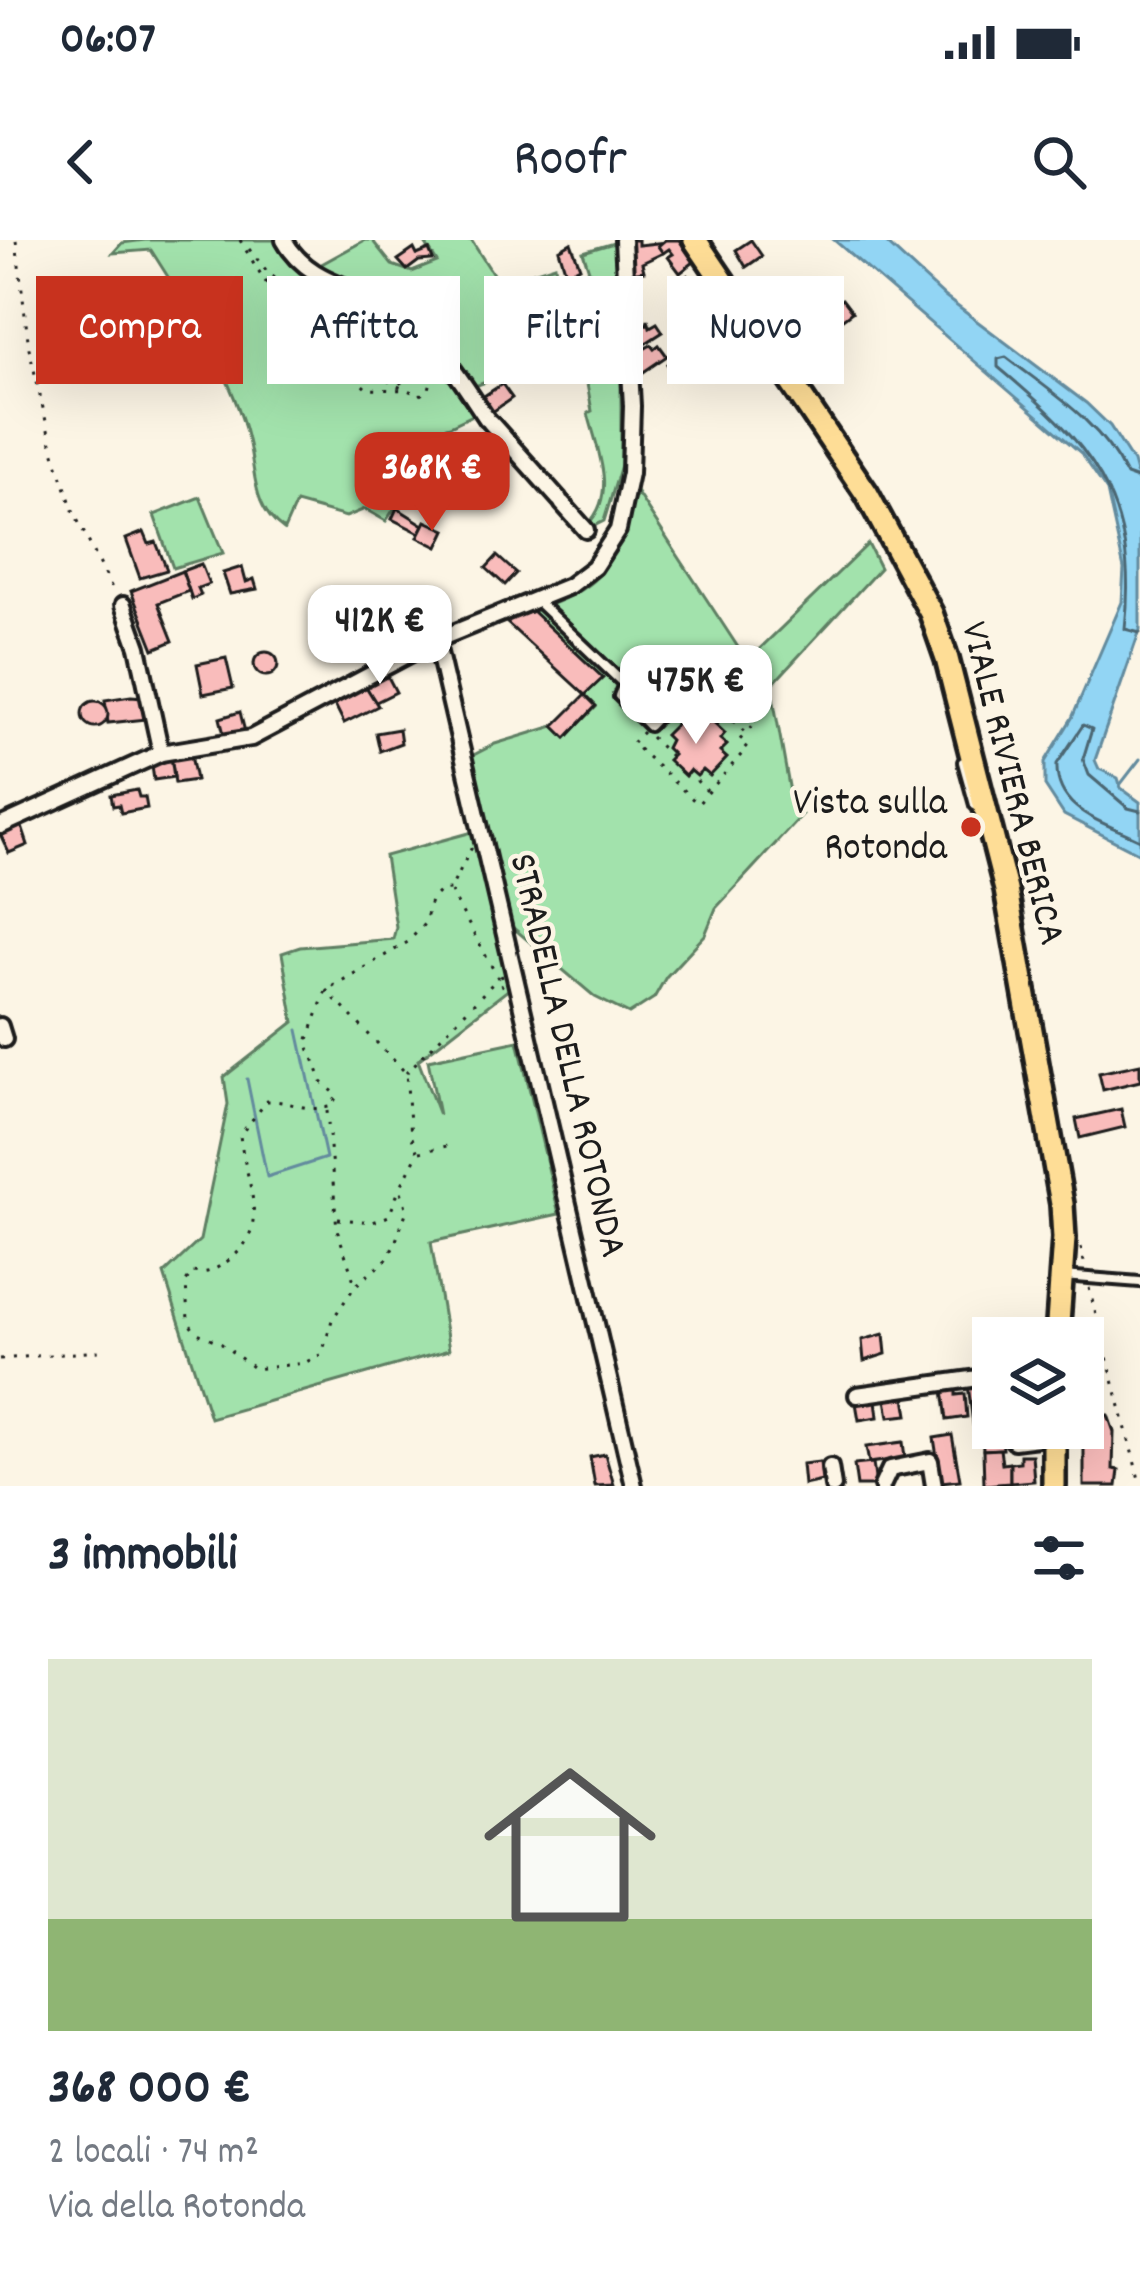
<!DOCTYPE html>
<html lang="it">
<head>
<meta charset="utf-8">
<style>
  :root { --surface:#fff; --page:#f6f6f7; --text:#1f2937; --muted:#747a83; --line:#e0e1e3; --accent:#c8321e }
  body { margin:0; font-family:Dekko,sans-serif; background:var(--page); color:var(--text); height:100vh; display:flex; flex-direction:column; font-size:45px; white-space:nowrap }
  * { box-sizing:border-box; margin:0 }
  p { font-size:39px; color:var(--muted) }
  .icon { flex:none; width:66px; height:66px; fill:none; stroke:currentColor; stroke-width:2; stroke-linecap:round; stroke-linejoin:round }
  .map { position:relative; height:1246px; overflow:hidden }
  .drawer { display:flex; flex-direction:column; background:var(--surface); flex:1 }
  .drawer>* { flex:none }
  .banner { position:absolute; left:36px; top:36px; width:1068px; height:108px; display:flex; gap:24px }
  .tools { position:absolute; left:972px; top:1077px; display:grid; gap:24px }
  .tools a { display:grid; place-items:center; width:132px; height:132px; border-radius:0px; background:var(--surface); box-shadow:0 12px 48px #0002; font-size:60px }
  .price { position:absolute; translate:-50% -102px; padding:0 27px; border-radius:24px; background:#fff; color:#222; font-size:39px; line-height:78px; filter:drop-shadow(0 3px 6px #0008) }
  .price::after { content:''; position:absolute; left:50%; top:72px; width:36px; height:27px; margin-left:-18px; background:inherit; clip-path:polygon(0 0,100% 0,50% 100%) }
  .price.on { background:var(--accent); color:#fff }
  ul { padding:0; list-style:none }
  li { display:grid; align-content:center; gap:24px; height:636px; padding:0 48px }
  li+li { border-top:3px solid var(--line) }
  li span { display:grid; place-items:center; height:372px; border-radius:0px; color:#555 }
  li>.icon { margin-inline-start:auto }
  span .icon { width:216px; height:216px; fill:#fffc; stroke-width:1 }
  li b { font-size:51px }
  h2 { display:flex; justify-content:space-between; align-items:center; height:144px; padding:0 48px; font-size:51px }
  .pill { padding:0 42px; border-radius:0px; background:var(--surface); box-shadow:0 12px 48px #0002; font-size:42px; line-height:108px }
  .pill.on { background:var(--accent); color:#fff }
  .status { display:flex; justify-content:space-between; align-items:center; height:84px; padding:0 60px; background:var(--surface); direction:ltr }
  .status svg { height:33px; fill:currentColor }
  header { display:flex; justify-content:space-between; align-items:center; height:156px; padding:0 48px; background:var(--surface); font-size:54px; font-weight:600 }
  .map>svg:first-child { display:block }
</style>
</head>
<body>
<div class="status"><b>06:07</b><svg viewBox="0 0 49 12"><path d="M0 12V9h3v3zM5 12V6h3v6zM10 12V3h3v9zM15 12V0h3v12zM26 1h20v11H26zM47 4h2v5h-2z"/></svg></div>
<header><svg class="icon" aria-label="back" viewBox="0 0 24 24"><path d="M15 5l-7 7 7 7"/></svg>Roofr<svg class="icon" aria-label="search" viewBox="0 0 24 24"><circle cx="10" cy="10" r="6"/><path d="M15 15l6 6"/></svg></header>
<div class="map">
<svg width="1140" height="1246" viewBox="0 0 1140 1246">
  <rect width="100%" height="100%" fill="#fcf5e5"/>
  <filter id="ink" filterUnits="userSpaceOnUse"><feTurbulence type="fractalNoise" baseFrequency=".00833" numOctaves="2"/><feDisplacementMap in="SourceGraphic" scale="24" xChannelSelector="R" yChannelSelector="G"/><feConvolveMatrix kernelMatrix="1 2 1 2 8 2 1 2 1" color-interpolation-filters="sRGB"/></filter>
  <g filter="url(#ink)">
    <!-- green -->
    <g fill="#a2e2ac" stroke="#5f7f64" stroke-width="3">
      <path d="M145,0H279C302,47 347,43 386,67C426,92 450,136 477,173L450,186L388,203L407,249L386,281L365,269L346,277L296,263L284,290C251,266 257,235 248,200C232,133 187,67 151,10L113,13L122,3Z"/>
      <polygon points="365,0 372,0 392,25 412,32 437,22 423,0 471,0 493,34 519,52 533,32 555,25 564,95 523,129 475,146 460,140 421,90 309,31"/>
      <polygon points="617,2 621,129 606,53 592,40 583,12"/>
      <path d="M589,53L599,57L610,132L621,138V225L604,281L592,287L585,280L590,282C617,250 597,210 588,173L592,171L571,57Z"/>
      <path d="M637,253L747,421L868,304L880,328L771,446L792,563L802,575L716,668L705,695L666,737L654,758L629,774L595,757L499,676L462,521L495,504L554,486L566,497L596,467L585,455L602,437L532,371C614,344 609,322 637,253Z"/>
      <polygon points="200,257 223,313 173,328 154,275"/>
      <polygon points="476,591 513,746 418,820 439,875 428,820 518,801 559,974 431,1002 449,1110 210,1178 164,1034 200,1000 228,864 224,837 294,782 282,713 300,707 393,699 396,687 385,616"/>
    </g>
    <!-- water -->
    <polygon fill="#92d5f4" stroke="#638b9e" stroke-width="3" points="834,0 883,0 945,57 1086,163 1110,186 1133,222 1140,247 1140,390 1095,520 1099,529 1118,538 1121,548 1140,562 1140,614 1064,575 1045,546 1045,522 1072,478 1122,362 1124,329 1107,251 1081,213"/>
    <g fill="none" stroke-linecap="round" stroke-linejoin="round">
      <!-- shore -->
      <g stroke="#4b6672" stroke-width="3">
        <path d="M1140,240L1126,235C1101,182 1051,152 1006,117L998,119V127C1088,202 1140,258 1125,389L1140,393"/>
        <path d="M1140,571L1128,568L1089,535L1083,519L1092,489L1083,485L1057,524C1055,572 1105,582 1140,600"/>
      </g>
      <!-- stream -->
      <g stroke="#638b9e" stroke-width="3">
        <polyline points="1120,545 1140,519"/>
        <polyline points="247,839 267,937 326,918 298,790"/>
      </g>
    </g>
    <!-- building -->
    <g fill="#f9bcbb" stroke="#1c1c1c" stroke-width="3">
      <polygon points="625,0 638,0 638,5 666,2 658,6 663,13 642,23 644,31 630,33"/>
      <polygon points="665,0 679,0 694,22 680,33 668,17 673,14 669,9 663,13 658,6"/>
      <polygon points="751,0 762,16 746,27 736,10"/>
      <polygon points="571,3 580,27 574,30 576,37 568,39 559,10"/>
      <polygon points="414,9 417,15 429,10 433,20 419,21 407,30 398,20"/>
      <polygon points="688,35 699,52 684,62 673,45"/>
      <polygon points="779,46 794,58 778,70 767,55"/>
      <polygon points="705,59 717,76 701,87 689,70"/>
      <polygon points="842,59 852,72 828,90 818,76"/>
      <polygon points="819,77 828,90 810,104 804,95 809,91 806,86"/>
      <polygon points="648,79 650,87 657,83 663,92 635,110 635,85 647,84"/>
      <polygon points="801,84 811,105 795,117 781,100"/>
      <polygon points="718,87 740,119 726,129 705,100"/>
      <polygon points="651,105 654,109 659,105 667,116 636,137 637,113"/>
      <polygon points="689,108 698,122 676,138 667,124"/>
      <polygon points="502,144 512,158 491,173 481,158"/>
      <polygon points="429,198 435,214 417,220 411,204"/>
      <polygon points="397,268 424,285 420,293 392,279"/>
      <polygon points="426,281 446,290 438,307 418,297"/>
      <polygon points="144,292 149,304 156,302 167,330 140,338 126,299"/>
      <polygon points="497,316 516,333 505,345 486,328"/>
      <polygon points="201,324 209,344 198,348 201,355 192,359 182,331"/>
      <polygon points="242,327 246,342 254,339 257,349 230,354 223,333"/>
      <polygon points="182,331 189,351 158,363 173,401 154,409 131,351"/>
      <polygon points="532,371 603,438 585,455 505,381"/>
      <circle cx="266" cy="424" r="12"/>
      <polygon points="226,418 233,448 203,454 197,424"/>
      <polygon points="385,431 396,452 374,463 364,442"/>
      <polygon points="365,445 378,466 344,483 332,459"/>
      <polygon points="585,455 596,466 566,498 554,486"/>
      <polygon points="131,456 143,457 147,479 108,483 105,460"/>
      <circle cx="95" cy="474" r="13"/>
      <polygon points="240,472 245,492 225,498 220,478"/>
      <polygon points="695,477 702,483 708,477 725,493 720,499 727,505 720,512 727,518 710,536 703,530 697,536 690,530 685,536 668,520 673,515 666,508 670,500 665,495 682,478 689,484"/>
      <polygon points="399,489 401,503 380,511 376,493"/>
      <polygon points="191,515 196,540 175,543 171,517"/>
      <polygon points="171,517 174,537 154,540 151,519"/>
      <polygon points="137,550 139,557 145,557 147,568 121,573 119,565 113,566 111,555"/>
      <polygon points="21,584 28,605 9,613 0,594"/>
      <polygon points="1140,824 1140,841 1103,850 1099,833"/>
      <polygon points="1121,869 1125,887 1080,898 1076,879"/>
      <polygon points="884,1094 886,1114 864,1121 862,1100"/>
      <polygon points="993,1142 993,1157 982,1158 986,1189 974,1191 968,1145"/>
      <polygon points="956,1149 956,1155 965,1154 967,1177 947,1180 943,1150"/>
      <polygon points="1097,1150 1098,1175 1083,1175 1083,1151"/>
      <polygon points="905,1157 908,1175 889,1177 886,1159"/>
      <polygon points="876,1160 878,1177 859,1180 856,1163"/>
      <polygon points="1084,1175 1108,1175 1114,1192 1113,1229 1119,1230 1117,1246 1084,1246"/>
      <polygon points="1017,1188 1018,1193 1002,1196 1003,1209 983,1210 982,1189"/>
      <polygon points="952,1195 960,1240 941,1242 934,1198"/>
      <polygon points="903,1202 905,1218 869,1223 866,1207"/>
      <polygon points="1000,1209 1002,1224 1010,1223 1010,1243 984,1245 983,1210"/>
      <polygon points="605,1214 614,1245 595,1246 590,1217"/>
      <polygon points="1020,1215 1032,1215 1034,1241 1010,1243 1010,1223 1020,1222"/>
      <polygon points="820,1222 822,1241 804,1245 802,1224"/>
      <polygon points="873,1223 876,1246 857,1246 854,1225"/>
    </g>
    <g fill="none" stroke-linecap="round" stroke-linejoin="round">
      <defs>
        <g id="lane">
          <polyline points="537,361 624,444 619,456 649,486 671,463 638,437 624,444"/>
          <polyline points="963,522 975,565"/>
          <polyline points="1063,1036 1140,1042"/>
        </g>
        <g id="street">
          <path d="M284,0C311,48 364,45 403,75C439,103 462,142 487,179"/>
          <polyline points="490,182 559,259"/>
          <polyline points="562,263 586,290"/>
          <polyline points="123,365 138,407 161,513"/>
          <polyline points="436,400 634,1246"/>
          <polyline points="0,586 161,513 251,498 436,400 569,346 594,327 618,290 630,233 632,166 623,0"/>
          <polyline points="0,786 4,799"/>
          <polyline points="857,1155 993,1136"/>
          <polyline points="1014,1201 1054,1196"/>
          <polyline points="830,1227 833,1246"/>
          <polyline points="882,1246 890,1229 930,1221 934,1246"/>
        </g>
        <g id="primary">
          <polyline points="695,0 867,254 931,373 947,419 1006,650 1062,964 1064,998 1057,1098"/>
          <polyline points="1054,1246 1054,1188"/>
        </g>
      </defs>
      <!-- lane casing -->
      <use href="#lane" stroke="#1c1c1c" stroke-width="16"/>
      <!-- street casing -->
      <use href="#street" stroke="#1c1c1c" stroke-width="22"/>
      <!-- primary casing -->
      <use href="#primary" stroke="#1c1c1c" stroke-width="30"/>
      <!-- path -->
      <g stroke="#1c1c1c" stroke-width="3" stroke-dasharray="3 9" stroke-linecap="butt">
        <polyline points="16,0 29,108 52,207 74,273 115,354"/>
        <path d="M240,0C256,28 273,53 290,79C309,106 344,127 367,149L405,150"/>
        <polyline points="249,9 266,30 340,89 351,106 392,144 420,155 429,149 433,133 428,118 390,103 331,56"/>
        <polyline points="337,61 337,71 343,80"/>
        <polyline points="369,90 404,148"/>
        <polyline points="692,443 713,422 755,483 748,491"/>
        <polyline points="717,485 725,475"/>
        <polyline points="643,492 632,503 698,564 747,508 739,501 746,493 692,443 677,458"/>
        <polyline points="651,497 671,517"/>
        <polyline points="688,532 707,551"/>
        <polyline points="503,736 498,738 505,752"/>
        <path d="M326,750L406,833L411,895L418,913L400,948L407,970L394,1006L387,1019L355,1046L332,1080L322,1114L304,1123L255,1129L219,1102L195,1092L188,1081L186,1042L193,1032C208,1035 216,1029 229,1020C274,987 244,939 240,895L267,861C292,860 306,874 332,866L337,855L322,842L307,802L326,750L408,702L425,683L431,660L440,651L450,650L473,605"/>
        <polyline points="406,833 498,738 451,652"/>
        <polyline points="327,871 337,989 355,1044"/>
        <polyline points="420,912 447,906"/>
        <polyline points="338,979 373,982 389,976 399,950"/>
        <polyline points="1081,1007 1085,1027"/>
        <polyline points="1089,1048 1140,1243"/>
        <polyline points="0,1119 99,1111"/>
      </g>
      <!-- lane -->
      <use href="#lane" stroke="#fcf5e5" stroke-width="8"/>
      <!-- street -->
      <use href="#street" stroke="#fcf5e5" stroke-width="14"/>
      <!-- primary -->
      <use href="#primary" stroke="#fedd96" stroke-width="21"/>
      <!-- path-bridge -->
      <polyline stroke="#1c1c1c" stroke-width="3" stroke-dasharray="3 9" stroke-linecap="butt" points="343,100 343,80"/>
    </g>
  </g>
  <!-- markers -->
  <circle fill="#c8321e" stroke="#fcf5e5" stroke-width="4.5" cx="971" cy="587" r="12"/>
  <g text-anchor="middle" dominant-baseline="central" stroke-width="9" stroke-linejoin="round" paint-order="stroke">
    <!-- street labels -->
    <g font-size="39" fill="#1c1c1c" stroke="#fcf5e5">
      <text transform="translate(1010 544) rotate(76)">VIALE RIVIERA BERICA</text>
      <text transform="translate(565 816) rotate(77)">STRADELLA DELLA ROTONDA</text>
    </g>
    <!-- poi labels -->
    <g font-size="39" fill="#1c1c1c" stroke="#fcf5e5" text-anchor="end">
      <text x="947" y="565">Vista sulla<tspan x="947" dy="45">Rotonda</tspan></text>
    </g>
  </g>
</svg>
<div class="tools">
<a><svg class="icon" aria-label="layers" viewBox="0 0 24 24"><path d="M12 4l9 5-9 5-9-5zM3 14l9 5 9-5"/></svg></a>
</div>
<b class="price on" style="left:432px;top:294px">368K €</b>
<b class="price" style="left:380px;top:447px">412K €</b>
<b class="price" style="left:696px;top:507px">475K €</b>
<div class="banner">
<a class="pill on">Compra</a>
<a class="pill">Affitta</a>
<a class="pill">Filtri</a>
<a class="pill">Nuovo</a>
</div>
</div>
<section class="drawer">
<h2>3 immobili<svg class="icon" aria-label="filters" viewBox="0 0 24 24"><path d="M4 7h16M4 17h16"/><circle cx="9" cy="7" r="2"/><circle cx="15" cy="17" r="2"/></svg></h2>
<ul>
<li><span style="background:linear-gradient(#dfe7d0 70%,#8fb573 0)"><svg class="icon" aria-label="home" viewBox="0 0 24 24"><path d="M3 11l9-7 9 7M6 9v11h12V9"/></svg></span><div><b>368 000 €</b><p>2 locali · 74 m²</p><p>Via della Rotonda</p></div></li>
</ul>
</section>
</body>
</html>
